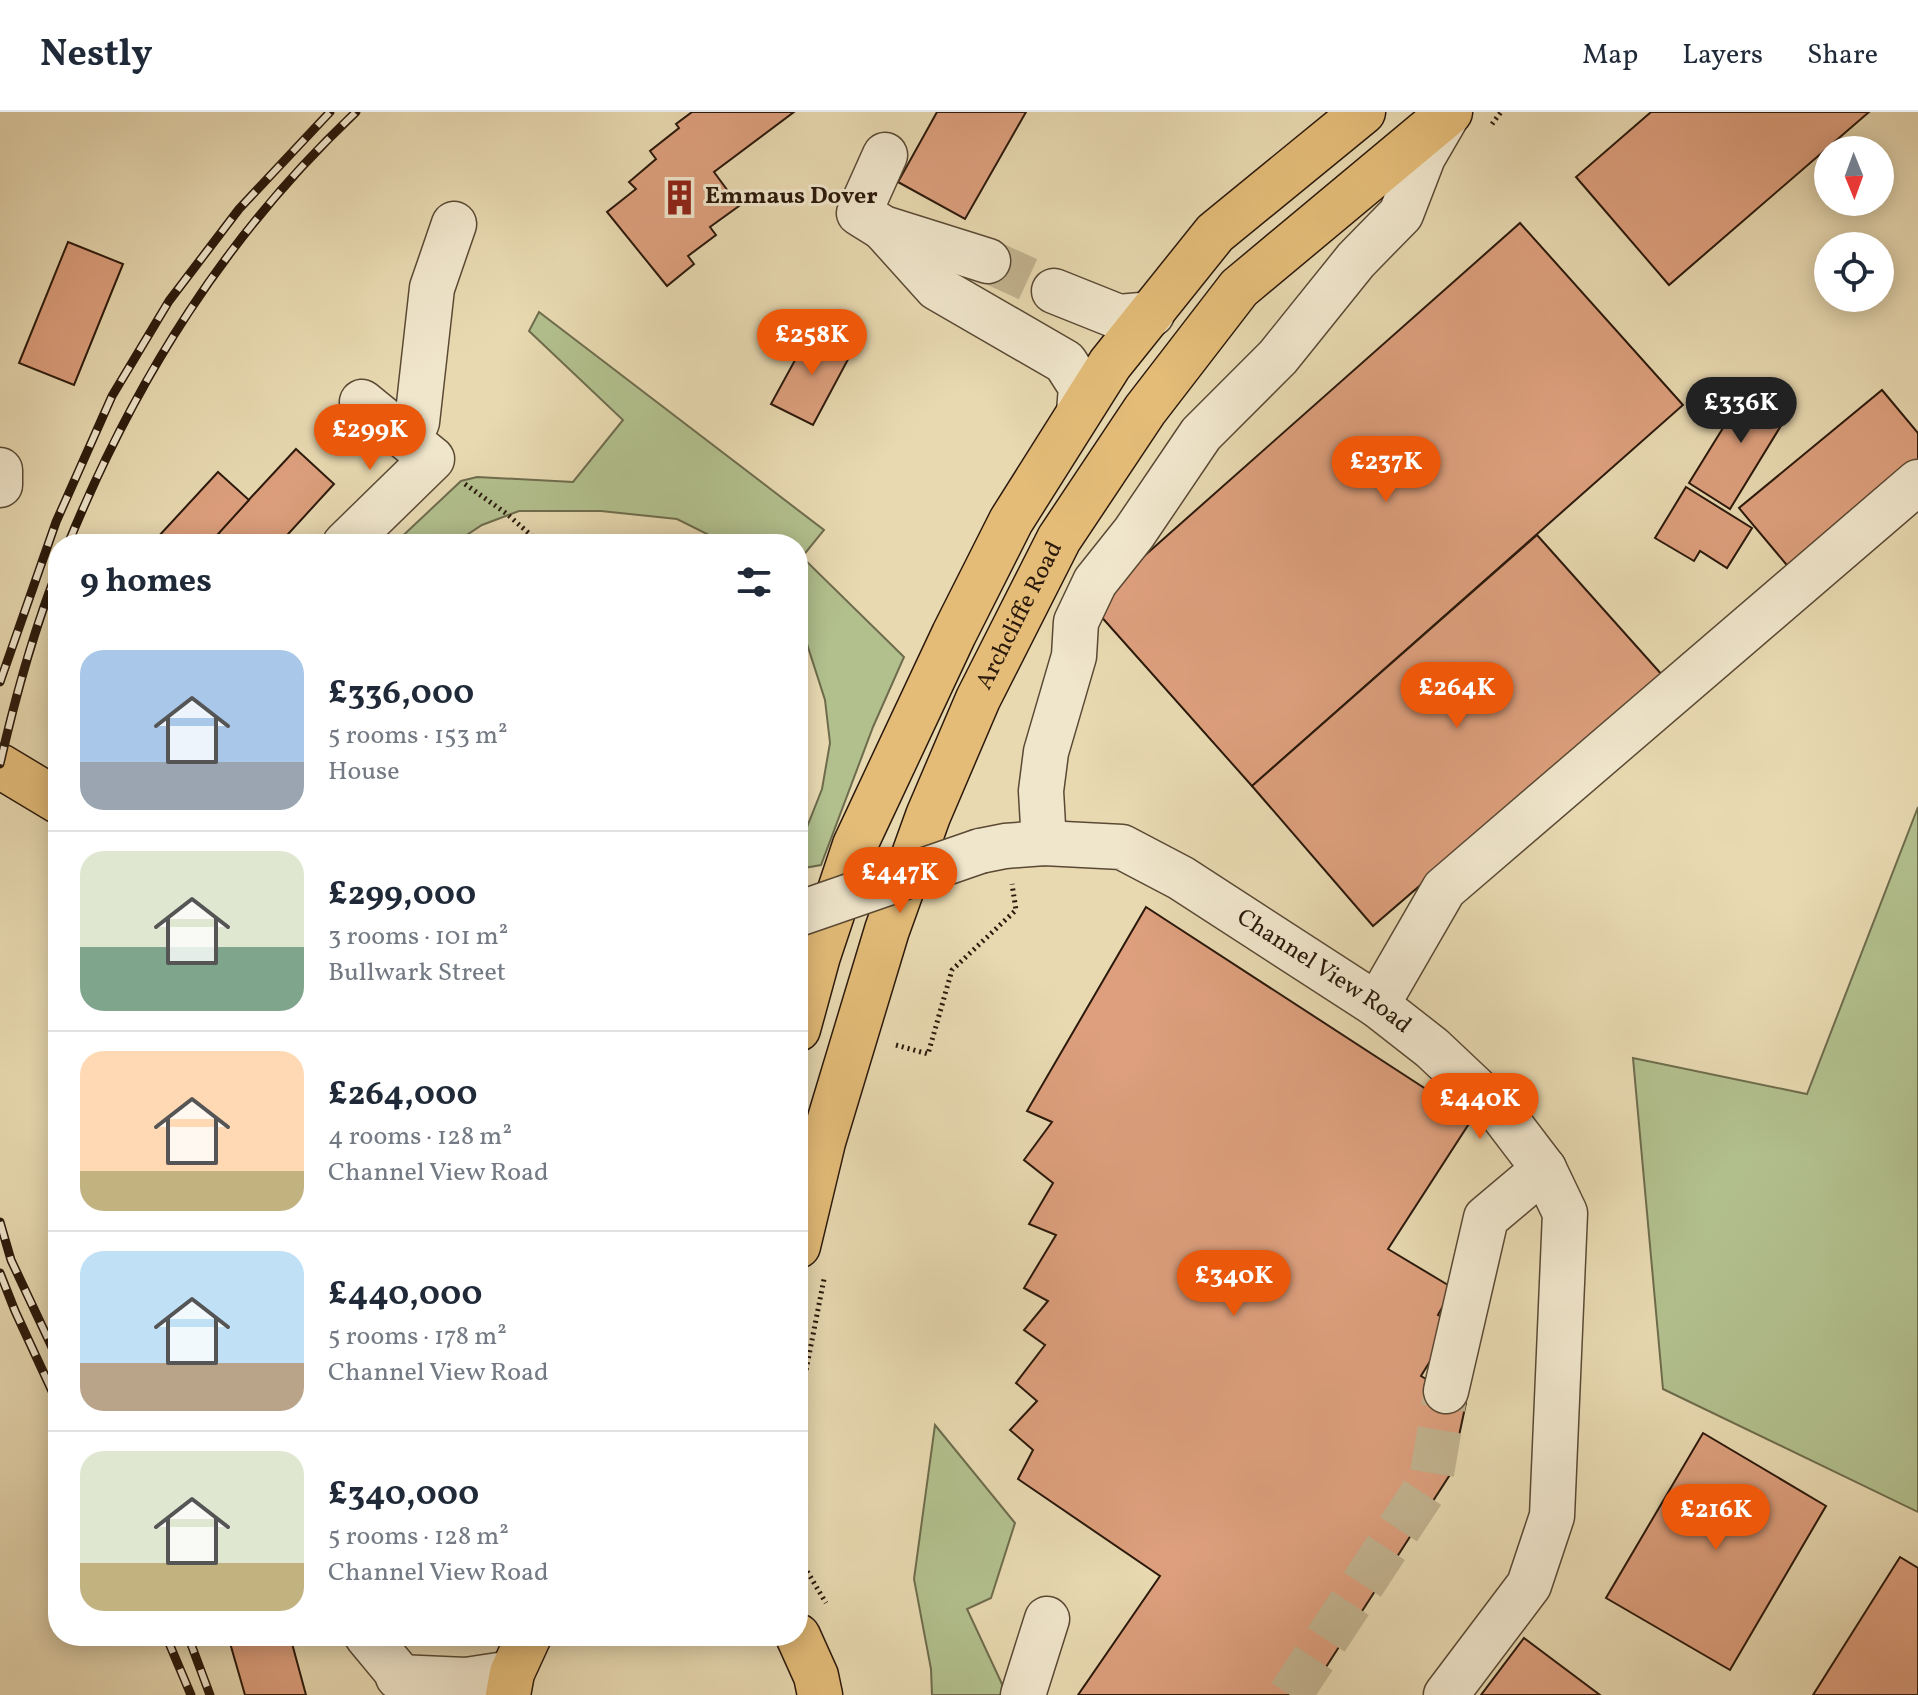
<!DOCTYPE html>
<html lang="en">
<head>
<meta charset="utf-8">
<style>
  :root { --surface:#fff; --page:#f6f6f7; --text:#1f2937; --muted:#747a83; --line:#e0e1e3; --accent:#ea580c }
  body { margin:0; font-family:Vollkorn,serif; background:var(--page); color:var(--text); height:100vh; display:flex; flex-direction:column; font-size:30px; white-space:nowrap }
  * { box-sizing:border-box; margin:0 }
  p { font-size:26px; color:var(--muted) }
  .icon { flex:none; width:44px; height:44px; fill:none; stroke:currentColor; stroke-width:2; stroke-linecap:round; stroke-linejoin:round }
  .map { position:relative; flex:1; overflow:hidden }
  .details { position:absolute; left:48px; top:422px; width:760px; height:1112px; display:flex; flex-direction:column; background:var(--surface); border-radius:32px; box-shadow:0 4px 20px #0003 }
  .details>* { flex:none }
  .needle { width:52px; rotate:179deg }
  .controls { position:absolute; left:1814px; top:24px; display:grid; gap:16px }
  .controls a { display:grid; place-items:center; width:80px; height:80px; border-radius:50%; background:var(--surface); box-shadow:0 4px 20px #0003; font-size:40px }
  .price { position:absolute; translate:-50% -68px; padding:0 18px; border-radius:28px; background:var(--accent); color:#fff; font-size:26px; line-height:52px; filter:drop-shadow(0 2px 4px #0008) }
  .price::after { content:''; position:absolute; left:50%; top:48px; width:24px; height:18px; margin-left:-12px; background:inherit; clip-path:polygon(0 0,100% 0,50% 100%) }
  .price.selected { background:#222; color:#fff }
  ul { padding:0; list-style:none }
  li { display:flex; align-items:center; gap:24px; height:200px; padding:0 32px }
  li+li { border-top:2px solid var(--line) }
  li span { display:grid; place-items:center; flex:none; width:224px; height:160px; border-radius:24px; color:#555 }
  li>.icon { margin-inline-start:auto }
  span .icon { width:96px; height:96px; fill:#fffc; stroke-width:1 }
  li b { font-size:34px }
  h2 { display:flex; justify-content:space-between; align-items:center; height:96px; padding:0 32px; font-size:34px }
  header { display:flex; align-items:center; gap:48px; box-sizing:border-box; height:112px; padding:0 40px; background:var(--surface); border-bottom:2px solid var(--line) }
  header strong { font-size:38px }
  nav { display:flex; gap:44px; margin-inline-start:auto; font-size:28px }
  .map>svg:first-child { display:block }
</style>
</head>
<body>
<header>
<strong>Nestly</strong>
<nav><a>Map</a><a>Layers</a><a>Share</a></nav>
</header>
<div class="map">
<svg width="1918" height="1583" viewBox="0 0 1918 1583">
  <rect width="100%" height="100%" fill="#e8d9b1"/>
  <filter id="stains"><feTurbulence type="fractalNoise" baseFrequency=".0025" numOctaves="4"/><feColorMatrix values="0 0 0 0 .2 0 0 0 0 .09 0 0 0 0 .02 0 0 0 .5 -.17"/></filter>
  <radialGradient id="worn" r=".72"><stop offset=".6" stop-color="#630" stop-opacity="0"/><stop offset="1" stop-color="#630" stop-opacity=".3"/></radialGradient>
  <!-- green -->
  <g fill="#b2c08e" stroke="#6e6c4c" stroke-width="2">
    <polygon points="539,200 824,418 802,445 904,545 873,615 821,753 798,757 798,738 822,677 830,631 825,588 798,504 798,432 727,432 677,407 601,399 519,399 482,413 453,432 394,432 461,369 477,365 573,370 623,308 529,219"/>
    <polygon points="1918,695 1918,1400 1663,1277 1633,946 1807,982"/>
    <polygon points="935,1313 1015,1411 991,1486 967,1497 1002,1572 1002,1583 932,1583 931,1557 914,1467"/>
  </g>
  <!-- building -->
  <g fill="#dd9f7d" stroke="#2b190b" stroke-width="2">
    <polygon points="692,0 794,0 714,60 739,94 710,115 716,123 688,144 694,152 667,174 607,100 636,77 629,70 656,47 650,39 679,16 676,12"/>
    <polygon points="937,0 1026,0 965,107 898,70"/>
    <polygon points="1651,0 1869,0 1669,173 1576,65"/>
    <polygon points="1520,111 1683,293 1252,674 1090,492"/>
    <polygon points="68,130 123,152 74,273 19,251"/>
    <polygon points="812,217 853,238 813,313 771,292"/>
    <polygon points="1752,269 1793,294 1730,397 1689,371"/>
    <polygon points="1882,278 1918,321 1918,353 1791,458 1739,396"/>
    <polygon points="296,337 334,372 279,432 230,432 218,421"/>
    <polygon points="218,360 249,388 209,432 163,432 157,426"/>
    <polygon points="1686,375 1752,416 1727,456 1700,439 1694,449 1655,426"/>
    <polygon points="1537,423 1663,564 1373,814 1252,674"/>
    <polygon points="1146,795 1472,1007 1388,1137 1453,1176 1438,1203 1453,1212 1421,1264 1466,1291 1451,1361 1308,1583 1078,1583 1160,1464 1018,1367 1033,1338 1010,1318 1037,1289 1016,1271 1045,1233 1024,1218 1048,1189 1024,1176 1056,1123 1029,1112 1053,1071 1024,1048 1052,1010 1027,999"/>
    <polygon points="1703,1321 1826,1394 1730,1558 1606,1486"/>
    <polygon points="1900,1445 1918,1456 1918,1583 1813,1583"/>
    <polygon points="228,1524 290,1524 306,1583 245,1583"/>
    <polygon points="1524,1526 1600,1583 1481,1583"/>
  </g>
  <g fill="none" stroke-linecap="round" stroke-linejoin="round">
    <!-- minor-tunnel -->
    <g stroke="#c2b390" stroke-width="44" stroke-dasharray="44 22" stroke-linecap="butt">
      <polyline points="988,149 1054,179"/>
      <polyline points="1290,1583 1431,1368 1446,1279"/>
    </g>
    <defs>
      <g id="minor">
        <polyline points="885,43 859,101 883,116 988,149"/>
        <polyline points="883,116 937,176 1065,250 1081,275 1079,300"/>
        <polyline points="1054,179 1119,205 1152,202"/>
        <polyline points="404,323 417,310 432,176 454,112"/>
        <polyline points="0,358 0,373"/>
        <polyline points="345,432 432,347 362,290"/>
        <polyline points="1044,731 1041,679 1046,640 1074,544 1076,510 1095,470 1134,421 1201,322 1278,245 1356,148 1401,102 1423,45 1448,2"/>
        <path id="s1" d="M980,739L1005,734L1044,731L1122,735L1181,766L1377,893L1432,936L1502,1002L1544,1057L1565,1101L1552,1404L1529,1473L1446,1583"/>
        <polyline points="1377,893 1444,777 1918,370"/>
        <polyline points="1446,1279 1486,1106 1544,1057"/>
        <polyline points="367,1524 416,1583"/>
        <polyline points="398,1565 466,1568 512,1561"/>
        <polyline points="1023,1583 1047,1507"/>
      </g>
      <g id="highway">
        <polyline points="0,654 58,689"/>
        <polyline points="798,917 818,844 855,733 954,522 1011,409 1110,252 1215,121 1363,0"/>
        <path id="s2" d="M798,1134L823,1030L887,818L928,704L978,587L1059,427L1145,298L1239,176L1450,0"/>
        <polyline points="798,1524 816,1564 820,1583"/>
        <polyline points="508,1583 512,1561 529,1524"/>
      </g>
    </defs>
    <!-- minor casing -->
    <use href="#minor" stroke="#5a4934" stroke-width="47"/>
    <!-- highway casing -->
    <use href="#highway" stroke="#2b190b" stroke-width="47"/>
    <!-- path -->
    <g stroke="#2b190b" stroke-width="5" stroke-dasharray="2 4" stroke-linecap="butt">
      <polyline points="1492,12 1501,0"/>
      <polyline points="465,372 507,402 541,432"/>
      <polyline points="896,933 928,942 952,858 1016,798 1012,772"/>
      <polyline points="798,1299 824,1167"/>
      <polyline points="798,1444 826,1491"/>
    </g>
    <!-- minor -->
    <use href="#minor" stroke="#f0e6cc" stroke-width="44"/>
    <!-- highway -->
    <use href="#highway" stroke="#e4bc78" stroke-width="44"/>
    <defs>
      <g id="rail">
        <path d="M68,432C136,266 226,123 356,0"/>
        <polyline points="0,570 56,410 112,284 169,189 239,97 330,0"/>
        <path d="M0,652C15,586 33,520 58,457"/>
        <polyline points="0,1110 11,1148 58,1248"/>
        <polyline points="0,1161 15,1199 58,1292"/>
        <polyline points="166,1524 191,1583"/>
        <polyline points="188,1524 210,1583"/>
      </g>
    </defs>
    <!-- rail casing -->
    <use href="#rail" stroke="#2b190b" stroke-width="9"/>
    <!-- rail -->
    <use href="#rail" stroke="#f0e6cc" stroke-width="6" stroke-dasharray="18" stroke-linecap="butt"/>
    <defs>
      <polyline id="minor-bridge" points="798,802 980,739"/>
    </defs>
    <!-- minor-bridge casing -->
    <use href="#minor-bridge" stroke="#5a4934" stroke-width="47" stroke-linecap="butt"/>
    <!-- minor-bridge -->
    <use href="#minor-bridge" stroke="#f0e6cc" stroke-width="44"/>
  </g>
  <!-- icons -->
  <defs>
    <symbol id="building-bare" viewBox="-9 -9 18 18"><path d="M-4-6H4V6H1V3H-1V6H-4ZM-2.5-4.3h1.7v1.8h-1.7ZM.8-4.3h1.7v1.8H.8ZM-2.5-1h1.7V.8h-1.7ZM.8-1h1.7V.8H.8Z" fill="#8f2418" stroke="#f0e6cc" stroke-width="2.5" paint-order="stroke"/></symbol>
  </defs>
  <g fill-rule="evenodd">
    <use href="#building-bare" x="654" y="60" width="51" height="51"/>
  </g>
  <g text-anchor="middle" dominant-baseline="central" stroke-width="6" stroke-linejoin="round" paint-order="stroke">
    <!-- poi labels -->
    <g font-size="24" font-weight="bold" fill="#2b190b" stroke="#f0e6cc" text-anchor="start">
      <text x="705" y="85">Emmaus Dover</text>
    </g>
    <!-- street labels -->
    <g font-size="24" fill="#2b190b" stroke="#f0e6cc">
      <text stroke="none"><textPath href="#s2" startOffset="670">Archcliffe Road</textPath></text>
      <text stroke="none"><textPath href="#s1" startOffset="380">Channel View Road</textPath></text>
    </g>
  </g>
  <rect width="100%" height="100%" filter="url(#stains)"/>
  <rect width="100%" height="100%" fill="url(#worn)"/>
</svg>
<div class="controls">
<a><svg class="needle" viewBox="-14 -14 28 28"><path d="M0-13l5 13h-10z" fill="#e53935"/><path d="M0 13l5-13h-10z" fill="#747a83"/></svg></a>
<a><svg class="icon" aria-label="locate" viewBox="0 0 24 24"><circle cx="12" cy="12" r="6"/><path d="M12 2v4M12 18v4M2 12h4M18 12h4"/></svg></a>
</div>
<b class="price" style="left:812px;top:265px">£258K</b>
<b class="price selected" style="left:1741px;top:333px">£336K</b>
<b class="price" style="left:370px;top:360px">£299K</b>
<b class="price" style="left:1386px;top:392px">£237K</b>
<b class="price" style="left:1457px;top:618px">£264K</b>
<b class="price" style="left:900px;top:803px">£447K</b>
<b class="price" style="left:1480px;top:1029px">£440K</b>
<b class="price" style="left:1234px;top:1206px">£340K</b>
<b class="price" style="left:1716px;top:1440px">£216K</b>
<section class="details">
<h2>9 homes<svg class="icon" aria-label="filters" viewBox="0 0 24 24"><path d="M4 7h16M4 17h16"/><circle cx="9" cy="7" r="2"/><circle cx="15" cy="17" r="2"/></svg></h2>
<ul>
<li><span style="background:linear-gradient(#a9c7e8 70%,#9aa5b1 0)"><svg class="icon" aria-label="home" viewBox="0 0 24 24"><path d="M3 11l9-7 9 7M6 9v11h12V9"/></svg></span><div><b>£336,000</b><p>5 rooms · 153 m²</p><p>House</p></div></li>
<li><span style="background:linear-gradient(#dfe7d0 60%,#7fa58c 0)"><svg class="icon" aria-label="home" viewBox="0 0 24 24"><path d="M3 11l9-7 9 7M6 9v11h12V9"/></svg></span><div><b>£299,000</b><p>3 rooms · 101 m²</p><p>Bullwark Street</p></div></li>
<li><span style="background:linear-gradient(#ffd9b3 75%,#c2b280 0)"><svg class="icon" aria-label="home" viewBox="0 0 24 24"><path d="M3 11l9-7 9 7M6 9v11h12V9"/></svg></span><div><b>£264,000</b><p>4 rooms · 128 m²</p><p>Channel View Road</p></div></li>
<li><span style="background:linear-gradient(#bfe0f5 70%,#b9a48a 0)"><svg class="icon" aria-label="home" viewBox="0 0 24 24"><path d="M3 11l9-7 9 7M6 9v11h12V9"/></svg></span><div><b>£440,000</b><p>5 rooms · 178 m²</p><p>Channel View Road</p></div></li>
<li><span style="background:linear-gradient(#dfe7d0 70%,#c2b280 0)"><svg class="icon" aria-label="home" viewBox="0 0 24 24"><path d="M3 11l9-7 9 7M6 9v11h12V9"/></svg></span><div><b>£340,000</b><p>5 rooms · 128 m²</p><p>Channel View Road</p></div></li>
</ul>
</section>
</div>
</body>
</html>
